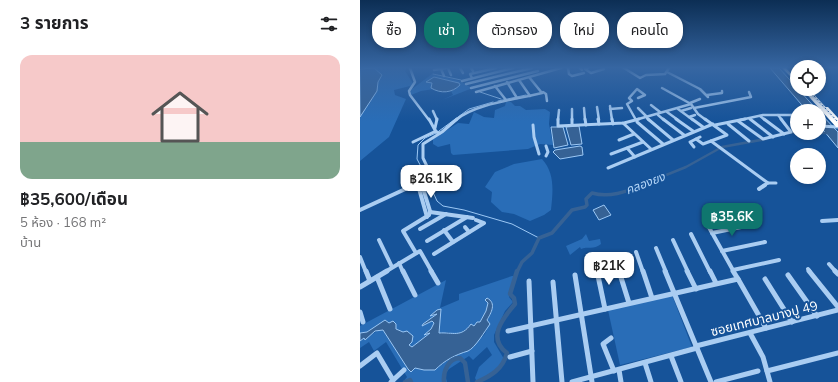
<!DOCTYPE html>
<html lang="th">
<head>
<meta charset="utf-8">
<style>
  :root { --surface:#fff; --page:#f2f2f2; --text:#202124; --muted:#757577; --accent:#0f766e }
  body { margin:0; font-family:Mulish,"Noto Sans Thai",sans-serif; background:var(--page); color:var(--text); height:100vh; display:flex; flex-direction:column; font-size:15px; white-space:nowrap }
  * { box-sizing:border-box; margin:0 }
  p { font-size:13px; color:var(--muted) }
  .icon { flex:none; width:22px; height:22px; fill:none; stroke:currentColor; stroke-width:2; stroke-linecap:round; stroke-linejoin:round }
  .map { position:relative; flex:1; overflow:hidden }
  .panel { display:flex; flex-direction:column; background:var(--surface); width:360px }
  .panel>* { flex:none }
  .hud { position:absolute; left:12px; top:12px; width:380px; height:36px; display:flex; gap:8px }
  .buttons { position:absolute; left:430px; top:60px; display:grid; gap:8px }
  .buttons a { display:grid; place-items:center; width:36px; height:36px; border-radius:50%; background:var(--surface); box-shadow:0 2px 6px #0003; font-size:20px }
  .price { position:absolute; translate:-50% -34px; padding:0 9px; border-radius:8px; background:#fff; color:#222; font-size:13px; line-height:26px; filter:drop-shadow(0 1px 2px #0008) }
  .price::after { content:''; position:absolute; left:50%; top:24px; width:12px; height:9px; margin-left:-6px; background:inherit; clip-path:polygon(0 0,100% 0,50% 100%) }
  .price.selected { background:var(--accent); color:#fff }
  ul { padding:0; list-style:none }
  li { display:grid; align-content:center; gap:8px; height:212px; padding:0 20px }
  li span { display:grid; place-items:center; height:124px; border-radius:12px; color:#555 }
  li>.icon { margin-inline-start:auto }
  span .icon { width:72px; height:72px; fill:#fffc; stroke-width:1 }
  li b { font-size:17px }
  h2 { display:flex; justify-content:space-between; align-items:center; height:48px; padding:0 20px; font-size:17px }
  .chip { padding:0 14px; border-radius:16px; background:var(--surface); box-shadow:0 2px 6px #0003; font-size:14px; line-height:36px }
  .chip.selected { background:var(--accent); color:#fff }
  main { display:flex; flex:1; min-height:0 }
  .map>svg:first-child { display:block }
</style>
</head>
<body>
<main>
<section class="panel">
<h2>3 รายการ<svg class="icon" aria-label="filters" viewBox="0 0 24 24"><path d="M4 7h16M4 17h16"/><circle cx="9" cy="7" r="2"/><circle cx="15" cy="17" r="2"/></svg></h2>
<ul>
<li><span style="background:linear-gradient(#f6c9c9 70%,#7fa58c 0)"><svg class="icon" aria-label="home" viewBox="0 0 24 24"><path d="M3 11l9-7 9 7M6 9v11h12V9"/></svg></span><div><b>฿35,600/เดือน</b><p>5 ห้อง · 168 m²</p><p>บ้าน</p></div></li>
</ul>
</section>
<div class="map">
<svg width="478" height="382" viewBox="0 0 478 382">
  <rect width="100%" height="100%" fill="#165399"/>
  <!-- green -->
  <g fill="#296db7">
    <path d="M0,68H47L45,71L54,85L34,90L35,95L46,99L29,137L0,161C0,151 0,124 0,117C10,93 22,99 14,68Z"/>
    <path d="M72,74C87,79 96,77 110,87V89L82,100L93,95L91,91L95,89L90,81L79,78L72,83L71,88L74,89L61,91L51,95L50,92L52,89Z"/>
    <polygon points="146,102 151,102 155,106 160,106 166,110 185,109 190,112 189,124 193,145 180,144 168,149 93,155 91,153 90,144 78,147 73,144 73,139 98,123 109,124 114,112 124,117 134,118 135,110 145,106"/>
    <path d="M182,159C195,173 193,191 191,210L184,215L170,221L154,214L142,212L131,202L132,192L125,187L135,172L154,164Z"/>
    <path d="M226,234L229,241L240,239L241,244C234,250 227,246 221,249L220,247L210,255L206,246L222,239Z"/>
    <path d="M152,276H154L149,297L153,302L145,311L134,335V342L144,359L139,368L119,380H116L115,378L119,367L132,355L127,347L113,360L109,356L89,369L85,374L87,382H43L47,377L26,342L14,351L9,342L0,348V341L5,338V340L8,336L21,329L23,330L48,369L51,372L55,368L57,369L75,370C90,356 110,350 124,335C126,333 127,328 129,324L127,321L131,313L133,306L125,301L128,303L126,311L120,322L95,335L88,332L79,333L81,310L72,315L77,313L71,319L74,323L67,335L52,347L49,345L43,332L36,329L25,320L7,332L0,333V326L86,280L80,308L99,300V294Z"/>
    <polygon points="312,295 332,347 260,365 248,310"/>
  </g>
  <!-- water -->
  <g fill="#366295" stroke="#9cc8f5">
    <polygon points="14,68 22,75 18,82 17,91 0,117 0,69"/>
    <polygon points="410,68 419,68 458,111 447,111"/>
    <path d="M74,77L99,83L100,85C92,93 81,94 71,88L72,83L66,82Z"/>
    <polygon points="459,112 478,132 478,148 459,125"/>
    <polygon points="219,126 222,144 211,145 206,127"/>
    <polygon points="191,127 203,127 208,145 194,148"/>
    <polygon points="220,146 222,147 223,155 200,159 193,152 195,150"/>
    <polygon points="244,205 251,215 239,220 233,210"/>
    <path d="M127,298C137,303 131,313 127,320L130,324C125,331 115,348 108,351C95,355 85,360 75,370H64L55,368L51,372L48,369L23,330L15,331L5,340L4,338L0,341V333L7,332L25,320L29,323L33,321L36,324V329L43,332L47,331L53,336L52,342L49,345L52,347L70,333L64,335L71,329L74,323L72,321L62,326L63,324L77,314L70,316L77,310L81,309L79,333C93,332 101,338 111,324L114,326L117,322H120L126,311L128,303L125,300Z"/>
  </g>
  <g fill="none" stroke-linecap="round" stroke-linejoin="round">
    <!-- stream -->
    <g stroke="#9cc8f5" stroke-width="1">
      <polyline points="73,74 101,80"/>
      <polyline points="120,92 141,99"/>
      <polyline points="138,101 166,95"/>
      <polyline points="79,131 109,109 133,102"/>
      <polyline points="67,178 57,159 58,145 65,138 76,133"/>
      <polyline points="68,181 77,201 83,206 104,210 152,224 179,238"/>
    </g>
    <!-- canal-far2 -->
    <g stroke="#366295" stroke-width="2.5">
      <polyline points="428,133 437,132"/>
      <polyline points="455,133 469,133"/>
      <polyline points="279,186 326,167 362,147 406,139"/>
    </g>
    <!-- canal-far1 -->
    <path stroke="#366295" stroke-width="3.5" d="M157,272L162,262L172,253L179,238L192,233L212,210L225,207L227,205L226,199L232,193C249,198 266,192 282,185"/>
    <!-- canal -->
    <g stroke="#366295" stroke-width="4.5">
      <polyline points="45,382 50,380 51,382"/>
      <path d="M84,382C83,372 88,358 100,358L105,363L108,382"/>
      <path d="M117,382C131,376 143,369 147,353C127,338 142,319 155,304L154,298L150,294L157,271"/>
    </g>
    <!-- minor-far3 -->
    <g stroke="#aacdf2" stroke-width="2.5">
      <polyline points="50,68 55,82 49,91 50,95 69,120"/>
      <polyline points="88,68 91,75"/>
      <polyline points="100,68 103,73"/>
      <polyline points="111,68 113,71"/>
      <polyline points="208,68 209,74 212,76 224,73"/>
      <polyline points="220,68 222,70"/>
      <polyline points="228,68 225,69 231,73 244,69"/>
      <polyline points="264,68 280,78 286,75 305,74 309,68"/>
      <polyline points="81,69 84,76"/>
      <polyline points="74,70 86,68"/>
      <polyline points="307,72 340,89 348,97"/>
      <polyline points="112,78 110,74 136,68"/>
      <polyline points="159,80 170,96"/>
      <polyline points="102,81 153,68"/>
      <polyline points="147,82 157,98"/>
      <polyline points="106,84 172,68"/>
      <polyline points="135,86 146,100"/>
      <polyline points="111,88 178,71"/>
      <polyline points="302,88 331,104"/>
      <polyline points="116,92 201,68"/>
      <polyline points="183,92 186,94 187,101"/>
      <polyline points="347,95 362,93 362,91"/>
      <polyline points="330,103 340,99"/>
      <polyline points="291,105 300,112"/>
      <polyline points="250,106 252,120"/>
      <polyline points="237,107 239,120"/>
      <polyline points="224,108 225,120"/>
      <polyline points="278,108 287,117"/>
      <polyline points="334,108 391,97 389,92"/>
      <polyline points="212,109 212,120"/>
      <polyline points="250,109 262,108"/>
      <polyline points="318,109 333,120"/>
      <polyline points="73,111 77,120"/>
      <polyline points="321,111 331,108"/>
      <polyline points="307,112 318,120"/>
      <polyline points="298,115 304,120"/>
      <polyline points="418,115 422,120"/>
      <polyline points="431,115 435,120"/>
      <polyline points="400,116 405,120"/>
      <polyline points="329,117 335,115"/>
      <polyline points="287,118 289,120"/>
      <path d="M96,120C114,104 158,99 182,93L169,77"/>
      <polyline points="198,120 199,110"/>
      <polyline points="275,120 331,104 338,114 346,120"/>
      <polyline points="276,120 267,104 272,101 269,98 277,89 285,95 278,98"/>
      <polyline points="380,120 403,115 437,115"/>
    </g>
    <!-- minor-far2 -->
    <g stroke="#aacdf2" stroke-width="3">
      <polyline points="69,119 76,132 80,133"/>
      <polyline points="198,119 198,126 264,123 279,119"/>
      <polyline points="212,119 212,125"/>
      <polyline points="225,119 226,125"/>
      <polyline points="238,119 239,124"/>
      <polyline points="252,119 253,124"/>
      <polyline points="288,119 313,140"/>
      <polyline points="303,119 324,135"/>
      <polyline points="316,119 333,131"/>
      <polyline points="332,119 343,127"/>
      <polyline points="345,119 367,135 351,141"/>
      <polyline points="390,119 413,137"/>
      <polyline points="404,119 424,134"/>
      <polyline points="434,119 437,122"/>
      <polyline points="378,121 403,139 431,132 421,119"/>
      <polyline points="277,122 303,144"/>
      <polyline points="263,123 291,149"/>
      <polyline points="368,124 389,141"/>
      <polyline points="173,125 174,137 179,154"/>
      <polyline points="355,125 385,119"/>
      <polyline points="459,126 478,127"/>
      <polyline points="75,128 77,119"/>
      <polyline points="340,137 336,139 343,144 351,141 408,183"/>
      <polyline points="259,140 274,134"/>
      <polyline points="53,142 76,131"/>
      <polyline points="186,146 188,152 186,156"/>
      <polyline points="334,147 330,142 336,139"/>
      <polyline points="267,148 275,157"/>
      <polyline points="251,154 283,142"/>
      <polyline points="248,168 353,124"/>
      <polyline points="61,182 62,186"/>
      <polyline points="58,184 59,186"/>
      <polyline points="52,186 70,178 71,175 63,158 63,144 82,132 97,119"/>
      <polyline points="403,186 408,183 416,183"/>
    </g>
    <!-- minor-far1 -->
    <g stroke="#aacdf2" stroke-width="4">
      <polyline points="58,185 67,217"/>
      <polyline points="399,189 405,185"/>
      <polyline points="0,210 54,185"/>
      <polyline points="70,212 113,218"/>
      <polyline points="361,215 370,229"/>
      <polyline points="462,221 478,220"/>
      <polyline points="346,222 374,272"/>
      <polyline points="105,227 109,232"/>
      <polyline points="60,229 86,214"/>
      <polyline points="84,230 93,242"/>
      <polyline points="352,233 386,226 386,223 376,208"/>
      <polyline points="331,234 350,272"/>
      <polyline points="19,240 32,267"/>
      <polyline points="313,240 328,272"/>
      <polyline points="67,241 107,217"/>
      <polyline points="296,248 306,272"/>
      <polyline points="362,251 405,242"/>
      <polyline points="276,252 283,272"/>
      <polyline points="56,253 43,231 69,215 70,211 62,185"/>
      <polyline points="74,254 124,223 116,220"/>
      <polyline points="0,257 6,272"/>
      <polyline points="256,260 260,272"/>
      <polyline points="39,263 43,272"/>
      <polyline points="469,264 476,272"/>
      <polyline points="236,268 237,272"/>
      <polyline points="448,269 450,272"/>
      <polyline points="373,270 419,260"/>
      <polyline points="25,272 60,251 72,272"/>
    </g>
    <!-- minor -->
    <g stroke="#aacdf2" stroke-width="5">
      <polyline points="6,271 10,281"/>
      <polyline points="43,271 55,295"/>
      <polyline points="71,271 78,283"/>
      <polyline points="237,271 245,309"/>
      <polyline points="259,271 269,303"/>
      <polyline points="283,271 292,298"/>
      <polyline points="305,271 351,382"/>
      <polyline points="327,271 336,289"/>
      <polyline points="350,271 356,283"/>
      <polyline points="373,271 378,279"/>
      <polyline points="449,271 478,307"/>
      <polyline points="475,271 478,274"/>
      <polyline points="215,275 232,382"/>
      <polyline points="428,275 457,316"/>
      <polyline points="17,277 30,309"/>
      <polyline points="405,279 432,322"/>
      <polyline points="169,281 173,382"/>
      <polyline points="193,282 202,382"/>
      <polyline points="0,287 27,271"/>
      <polyline points="0,312 3,322"/>
      <polyline points="148,331 378,279 406,328"/>
      <polyline points="390,333 403,357 410,382"/>
      <polyline points="251,338 243,344 254,371"/>
      <polyline points="336,346 478,310"/>
      <polyline points="311,356 321,382"/>
      <polyline points="150,357 172,351"/>
      <polyline points="285,363 291,382"/>
      <polyline points="0,366 17,353 33,380"/>
      <polyline points="259,370 261,382"/>
      <polyline points="407,371 478,353"/>
      <polyline points="31,382 44,370"/>
      <polyline points="212,382 337,348"/>
      <polyline points="356,382 398,371"/>
    </g>
    <!-- highway -->
    <g fill="#fff" fill-rule="evenodd">
      <polygon points="422,68 426,68 437,80 437,83"/>
      <polygon points="442,89 446,89 478,123 478,127 476,127"/>
      <polygon points="466,107 468,107 478,118 478,121 477,121 466,109"/>
    </g>
    <defs>
      <polyline id="rail" points="454,96 478,122"/>
    </defs>
    <!-- rail casing -->
    <use href="#rail" stroke="#fff" stroke-width="2"/>
    <!-- rail -->
    <use href="#rail" stroke="#165399" stroke-width="1" stroke-dasharray="2" stroke-linecap="butt"/>
  </g>
  <!-- sky -->
  <linearGradient id="sky" x2="0" y2="1"><stop stop-color="#0c2e54"/><stop offset="0.56" stop-color="#3666a2"/><stop offset="1" stop-color="#3666a2" stop-opacity="0"/></linearGradient>
  <rect width="478" height="121" fill="url(#sky)"/>
  <g text-anchor="middle" dominant-baseline="central" stroke-width="4" stroke-linejoin="round" paint-order="stroke">
    <!-- water labels -->
    <g font-size="12" font-style="italic" fill="#b6d7f9" stroke="#165399">
      <text transform="translate(285 183) rotate(-21)">คลองยง</text>
    </g>
    <!-- near-street labels -->
    <g font-size="13" fill="#fff" stroke="#165399">
      <text transform="translate(404 318) rotate(-14)">ซอยเทศบาลบางปู 49</text>
    </g>
  </g>
</svg>
<div class="buttons">
<a><svg class="icon" aria-label="locate" viewBox="0 0 24 24"><circle cx="12" cy="12" r="6"/><path d="M12 2v4M12 18v4M2 12h4M18 12h4"/></svg></a>
<a>+</a>
<a>−</a>
</div>
<b class="price" style="left:71px;top:199px">฿26.1K</b>
<b class="price selected" style="left:372px;top:237px">฿35.6K</b>
<b class="price" style="left:249px;top:286px">฿21K</b>
<div class="hud">
<a class="chip">ซื้อ</a>
<a class="chip selected">เช่า</a>
<a class="chip">ตัวกรอง</a>
<a class="chip">ใหม่</a>
<a class="chip">คอนโด</a>
</div>
</div>
</main>
</body>
</html>
